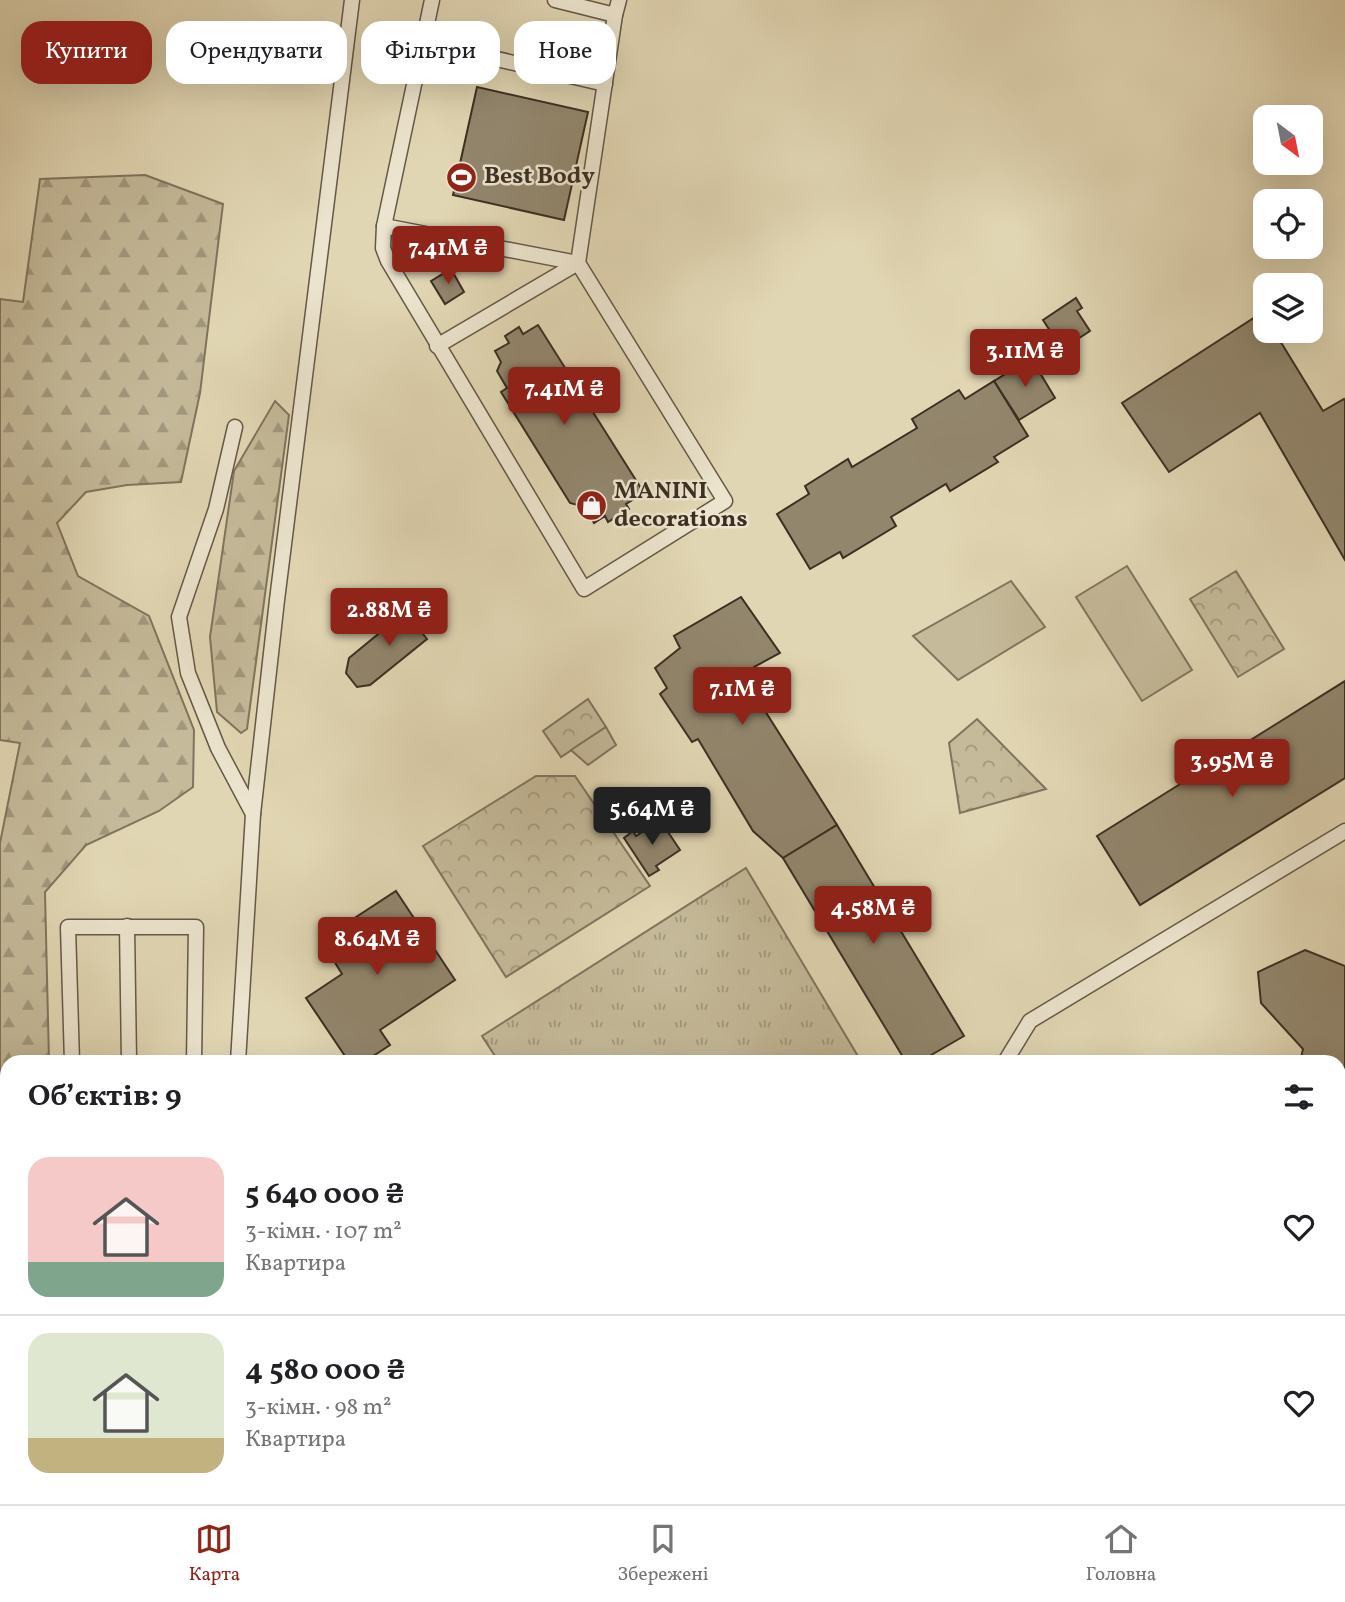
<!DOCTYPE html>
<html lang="uk">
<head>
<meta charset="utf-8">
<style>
  :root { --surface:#fff; --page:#f6f6f6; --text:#202124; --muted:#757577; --line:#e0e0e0; --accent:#8f2418 }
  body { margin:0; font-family:Vollkorn,serif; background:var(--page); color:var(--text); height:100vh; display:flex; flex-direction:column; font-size:26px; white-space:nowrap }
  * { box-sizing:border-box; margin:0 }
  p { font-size:23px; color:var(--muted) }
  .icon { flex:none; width:38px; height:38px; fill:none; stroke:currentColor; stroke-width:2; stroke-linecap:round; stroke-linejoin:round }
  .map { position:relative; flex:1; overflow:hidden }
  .panel { position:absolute; left:0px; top:1055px; width:1346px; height:450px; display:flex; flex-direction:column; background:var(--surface); border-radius:21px 21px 0 0; box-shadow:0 7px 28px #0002 }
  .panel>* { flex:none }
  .guide { position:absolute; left:21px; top:21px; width:700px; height:63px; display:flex; gap:14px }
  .needle { width:46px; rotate:148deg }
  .tools { position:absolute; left:1253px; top:105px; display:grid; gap:14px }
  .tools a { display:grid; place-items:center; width:70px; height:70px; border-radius:14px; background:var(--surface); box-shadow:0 7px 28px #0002; font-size:35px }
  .price { position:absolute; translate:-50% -60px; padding:0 16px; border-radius:7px; background:var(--accent); color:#fff; font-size:23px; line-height:46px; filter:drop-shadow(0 2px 4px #0008) }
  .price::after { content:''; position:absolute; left:50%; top:42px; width:21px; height:16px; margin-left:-10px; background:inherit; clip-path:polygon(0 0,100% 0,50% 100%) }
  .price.selected { background:#222; color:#fff }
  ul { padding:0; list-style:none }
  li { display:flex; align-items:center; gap:21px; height:175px; padding:0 28px }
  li+li { border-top:2px solid var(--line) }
  li span { display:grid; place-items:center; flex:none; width:196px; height:140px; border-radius:21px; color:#555 }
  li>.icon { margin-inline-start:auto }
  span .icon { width:84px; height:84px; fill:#fffc; stroke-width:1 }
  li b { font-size:30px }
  h2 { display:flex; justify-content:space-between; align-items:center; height:84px; padding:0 28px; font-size:30px }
  .pill { padding:0 24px; border-radius:21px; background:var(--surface); box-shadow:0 7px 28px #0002; font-size:24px; line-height:63px }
  .pill.selected { background:var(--accent); color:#fff }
  .tab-bar { display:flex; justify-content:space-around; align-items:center; height:98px; border-top:2px solid var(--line); background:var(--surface); font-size:19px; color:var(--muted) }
  .tab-bar a { display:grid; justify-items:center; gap:4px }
  .tab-bar .selected { color:var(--accent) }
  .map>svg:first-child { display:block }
</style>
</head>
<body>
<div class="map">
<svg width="1345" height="1504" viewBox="0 0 1345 1504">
  <defs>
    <pattern id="grass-tufts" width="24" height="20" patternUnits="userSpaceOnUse" patternTransform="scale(1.75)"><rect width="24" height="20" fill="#c5ba9a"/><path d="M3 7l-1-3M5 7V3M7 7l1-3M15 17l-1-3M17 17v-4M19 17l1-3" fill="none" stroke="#a1987d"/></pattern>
    <pattern id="forest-firs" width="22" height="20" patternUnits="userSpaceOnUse" patternTransform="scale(1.75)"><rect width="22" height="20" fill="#c5ba9a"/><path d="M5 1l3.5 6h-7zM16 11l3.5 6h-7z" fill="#a1987d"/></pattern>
    <pattern id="park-crowns" width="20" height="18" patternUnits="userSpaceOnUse" patternTransform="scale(1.75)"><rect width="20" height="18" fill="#c5ba9a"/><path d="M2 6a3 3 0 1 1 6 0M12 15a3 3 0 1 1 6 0" fill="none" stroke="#a1987d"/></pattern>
  </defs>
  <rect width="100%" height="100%" fill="#e1d6b3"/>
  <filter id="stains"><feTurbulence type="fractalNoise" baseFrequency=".00286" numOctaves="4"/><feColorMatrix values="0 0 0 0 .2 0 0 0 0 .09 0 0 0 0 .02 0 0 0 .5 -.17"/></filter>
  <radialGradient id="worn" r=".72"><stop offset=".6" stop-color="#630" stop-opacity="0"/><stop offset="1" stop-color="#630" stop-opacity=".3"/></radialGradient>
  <!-- grass -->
  <g fill="url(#grass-tufts)" stroke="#80745e" stroke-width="2">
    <polygon points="746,868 859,1058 852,1062 499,1062 482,1036"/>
    <polygon points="1345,1451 1345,1504 1080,1504 1089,1498 1339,1498 1339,1452"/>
  </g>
  <!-- forest -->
  <g fill="url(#forest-firs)" stroke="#80745e" stroke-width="2">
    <polygon points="145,175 223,204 200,393 181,482 127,485 86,492 57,523 78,576 149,616 194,730 193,787 159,811 86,845 45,892 49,1062 7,1062 7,1124 0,1108 0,843 20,743 0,740 0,299 23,302 40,179"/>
    <polygon points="275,401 289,415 247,729 241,733 217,712 210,637 234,471"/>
  </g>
  <!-- park -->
  <g fill="url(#park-crowns)" stroke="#80745e" stroke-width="2">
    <polygon points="1236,571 1284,649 1238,677 1190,599"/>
    <polygon points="588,699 606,727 561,757 543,731"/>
    <polygon points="977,719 1046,789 960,813 949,743"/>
    <polygon points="536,776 575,776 650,886 506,977 423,846"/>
    <polygon points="308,1498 373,1498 376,1504 312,1504"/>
  </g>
  <!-- pitch -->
  <g fill="#c5ba9a" stroke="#80745e" stroke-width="2">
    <polygon points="1127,566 1192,670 1142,701 1076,597"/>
    <polygon points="1011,581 1045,627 958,680 913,636"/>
    <polygon points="606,727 616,745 588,765 571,750"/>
  </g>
  <!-- building -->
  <g fill="#92866d" stroke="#3c2f22" stroke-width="2">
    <polygon points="477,87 588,112 564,220 453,195"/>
    <polygon points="451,269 464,292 445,304 431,281"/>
    <polygon points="1076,298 1082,308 1077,311 1090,331 1062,349 1043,320"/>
    <polygon points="1263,312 1265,316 1265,331 1274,331 1323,411 1344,399 1345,401 1345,560 1260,413 1169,472 1122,403"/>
    <polygon points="538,325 644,493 626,504 629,509 608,522 605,516 594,523 585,507 570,503 501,392 507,388 497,371 501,362 495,351 509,343 505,336 519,327 523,334"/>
    <polygon points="1031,358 1055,398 1019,420 994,381"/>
    <polygon points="994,381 1028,436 994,457 998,462 950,491 946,484 891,517 896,526 843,558 840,552 810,569 777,514 809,494 805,486 848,459 852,467 917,428 912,419 959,390 965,399"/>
    <polygon points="741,597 780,653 754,667 750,687 837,825 783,858 753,831 698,739 692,742 660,694 667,688 655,668 680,648 674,636"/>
    <polygon points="423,607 436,623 423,634 427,639 370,685 357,687 346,673 349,658 405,612 410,618"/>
    <polygon points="1345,681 1345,778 1140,905 1097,836"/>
    <polygon points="660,820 680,850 656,866 659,870 649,876 624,838 633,831 636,836"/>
    <polygon points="837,825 964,1036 919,1062 906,1062 783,858"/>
    <polygon points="396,891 455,980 380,1030 390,1045 364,1062 349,1062 306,998 342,974 321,940"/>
    <polygon points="1305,950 1345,966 1345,1191 1339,1193 1339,1062 1300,1062 1303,1049 1261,1003 1258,972"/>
    <polygon points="122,1498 220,1498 223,1504 126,1504"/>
    <polygon points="434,1498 504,1498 508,1504 438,1504"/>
    <polygon points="860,1498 1066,1498 1056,1504 864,1504"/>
  </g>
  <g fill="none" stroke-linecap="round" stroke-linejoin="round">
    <defs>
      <g id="service">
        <polyline points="432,0 384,226 383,248 388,261 584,589 725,501 578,263 615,15"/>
        <polyline points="555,0 615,15 619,0"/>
        <polyline points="423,42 605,84"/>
        <polyline points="384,226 578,263"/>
        <polyline points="437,346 578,263"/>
        <polyline points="235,427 216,509 179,617 188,673 218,748 253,814"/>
        <polyline points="127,926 129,1062"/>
        <polyline points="72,1062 68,927 196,927 194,1062"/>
        <polyline points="238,1062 253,814 277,600 352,0"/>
        <polyline points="1005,1062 1030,1021 1345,831"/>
        <polyline points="0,1221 7,1234"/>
        <polyline points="0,1301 7,1297"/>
        <polyline points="258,1498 262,1504"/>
      </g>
      <g id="minor">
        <polyline points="1339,1393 1345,1393"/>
        <polyline points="0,1484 7,1479"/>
      </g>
    </defs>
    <!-- service casing -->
    <use href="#service" stroke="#655946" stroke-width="17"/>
    <!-- minor casing -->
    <use href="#minor" stroke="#655946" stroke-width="31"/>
    <!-- service -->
    <use href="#service" stroke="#ece4ce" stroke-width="14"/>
    <!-- minor -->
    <use href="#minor" stroke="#ece4ce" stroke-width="28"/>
  </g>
  <!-- icons -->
  <defs>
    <symbol id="stadium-disc" viewBox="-11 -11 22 22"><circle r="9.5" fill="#8f2418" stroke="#ece4ce"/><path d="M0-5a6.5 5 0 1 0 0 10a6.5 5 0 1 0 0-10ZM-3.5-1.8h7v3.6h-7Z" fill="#fff"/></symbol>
    <symbol id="shop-disc" viewBox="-11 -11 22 22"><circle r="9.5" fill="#8f2418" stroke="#ece4ce"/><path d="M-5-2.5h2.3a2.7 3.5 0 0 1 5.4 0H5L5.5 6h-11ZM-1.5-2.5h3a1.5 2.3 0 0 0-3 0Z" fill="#fff"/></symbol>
  </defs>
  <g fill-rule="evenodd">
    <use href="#stadium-disc" x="444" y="160" width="35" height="35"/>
    <use href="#shop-disc" x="574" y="488" width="35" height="35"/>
  </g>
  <g text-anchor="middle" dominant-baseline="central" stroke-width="5" stroke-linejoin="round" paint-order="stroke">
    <!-- poi labels -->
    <g font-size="24" font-weight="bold" fill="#3c2f22" stroke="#ece4ce" text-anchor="start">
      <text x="484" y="177">Best Body</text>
      <text x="614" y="492">MANINI<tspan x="614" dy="28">decorations</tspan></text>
    </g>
  </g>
  <rect width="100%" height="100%" filter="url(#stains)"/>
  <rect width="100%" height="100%" fill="url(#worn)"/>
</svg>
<div class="tools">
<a><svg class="needle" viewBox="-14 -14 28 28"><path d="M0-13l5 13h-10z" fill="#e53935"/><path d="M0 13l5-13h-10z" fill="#757577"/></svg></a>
<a><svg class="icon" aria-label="locate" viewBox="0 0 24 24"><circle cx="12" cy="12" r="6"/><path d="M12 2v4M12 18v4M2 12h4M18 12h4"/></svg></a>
<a><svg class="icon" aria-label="layers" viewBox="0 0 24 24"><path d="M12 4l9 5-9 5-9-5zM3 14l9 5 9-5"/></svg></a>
</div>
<b class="price" style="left:448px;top:286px">7.41M ₴</b>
<b class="price" style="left:1025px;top:389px">3.11M ₴</b>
<b class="price" style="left:564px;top:427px">7.41M ₴</b>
<b class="price" style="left:389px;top:648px">2.88M ₴</b>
<b class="price" style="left:742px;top:727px">7.1M ₴</b>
<b class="price" style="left:1232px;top:799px">3.95M ₴</b>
<b class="price selected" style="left:652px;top:847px">5.64M ₴</b>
<b class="price" style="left:873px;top:946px">4.58M ₴</b>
<b class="price" style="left:377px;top:977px">8.64M ₴</b>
<div class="guide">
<a class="pill selected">Купити</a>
<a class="pill">Орендувати</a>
<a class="pill">Фільтри</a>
<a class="pill">Нове</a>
</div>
<section class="panel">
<h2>Об’єктів: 9<svg class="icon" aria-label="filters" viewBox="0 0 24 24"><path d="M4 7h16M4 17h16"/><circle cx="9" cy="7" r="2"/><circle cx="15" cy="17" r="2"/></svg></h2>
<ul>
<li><span style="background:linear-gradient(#f6c9c9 75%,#7fa58c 0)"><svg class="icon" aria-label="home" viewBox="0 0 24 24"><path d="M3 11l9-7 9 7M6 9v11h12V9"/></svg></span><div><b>5 640 000 ₴</b><p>3-кімн. · 107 m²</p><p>Квартира</p></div><svg class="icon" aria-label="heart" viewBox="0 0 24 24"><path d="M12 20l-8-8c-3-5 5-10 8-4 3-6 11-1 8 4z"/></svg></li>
<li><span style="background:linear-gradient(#dfe7d0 75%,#c2b280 0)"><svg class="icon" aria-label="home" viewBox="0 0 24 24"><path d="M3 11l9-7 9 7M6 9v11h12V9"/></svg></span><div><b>4 580 000 ₴</b><p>3-кімн. · 98 m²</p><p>Квартира</p></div><svg class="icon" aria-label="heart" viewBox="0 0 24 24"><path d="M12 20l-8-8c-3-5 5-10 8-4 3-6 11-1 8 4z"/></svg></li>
</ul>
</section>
</div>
<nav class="tab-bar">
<a class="selected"><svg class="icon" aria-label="map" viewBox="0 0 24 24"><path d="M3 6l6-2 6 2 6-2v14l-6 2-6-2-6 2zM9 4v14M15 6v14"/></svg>Карта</a>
<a><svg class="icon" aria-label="saved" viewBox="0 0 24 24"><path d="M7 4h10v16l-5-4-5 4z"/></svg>Збережені</a>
<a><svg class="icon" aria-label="home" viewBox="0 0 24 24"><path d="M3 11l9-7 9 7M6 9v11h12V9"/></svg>Головна</a>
</nav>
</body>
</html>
